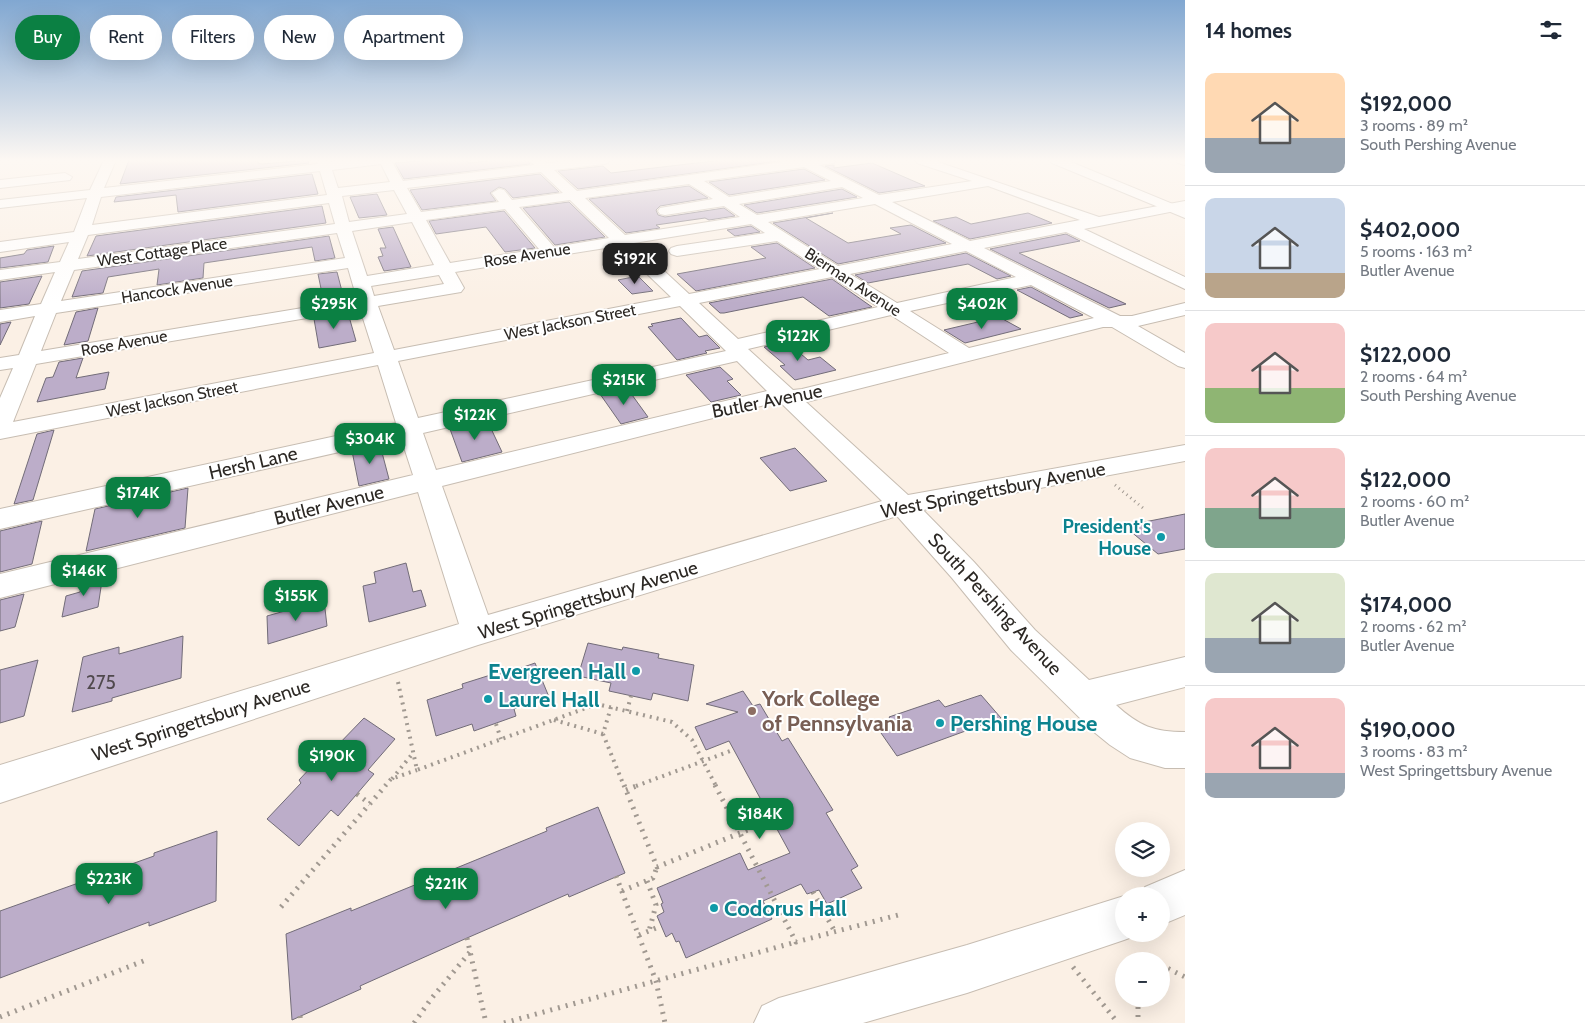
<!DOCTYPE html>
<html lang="en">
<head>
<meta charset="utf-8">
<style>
  :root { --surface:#fff; --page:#f2f2f3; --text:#1f2937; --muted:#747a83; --line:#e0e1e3; --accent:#0b8043 }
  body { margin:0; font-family:Cabin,sans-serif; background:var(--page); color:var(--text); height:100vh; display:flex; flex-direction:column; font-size:19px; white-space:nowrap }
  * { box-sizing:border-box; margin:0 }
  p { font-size:16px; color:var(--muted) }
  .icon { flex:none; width:28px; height:28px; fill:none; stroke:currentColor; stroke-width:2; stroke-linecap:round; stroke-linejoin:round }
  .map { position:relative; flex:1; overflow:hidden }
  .panel { display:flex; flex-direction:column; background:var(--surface); width:400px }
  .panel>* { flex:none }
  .hud { position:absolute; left:15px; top:15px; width:475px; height:45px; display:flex; gap:10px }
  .tools { position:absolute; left:1115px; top:822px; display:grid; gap:10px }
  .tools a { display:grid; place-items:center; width:55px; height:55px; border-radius:50%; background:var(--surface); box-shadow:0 5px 20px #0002; font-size:25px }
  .price { position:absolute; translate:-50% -42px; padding:0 11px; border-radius:10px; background:var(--accent); color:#fff; font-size:16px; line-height:32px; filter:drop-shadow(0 1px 2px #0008) }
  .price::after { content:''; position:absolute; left:50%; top:30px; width:15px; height:11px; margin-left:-8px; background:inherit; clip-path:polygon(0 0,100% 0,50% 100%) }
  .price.active { background:#222; color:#fff }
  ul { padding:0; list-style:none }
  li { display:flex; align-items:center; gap:15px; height:125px; padding:0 20px }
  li+li { border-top:1px solid var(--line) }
  li span { display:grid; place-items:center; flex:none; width:140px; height:100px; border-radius:10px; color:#555 }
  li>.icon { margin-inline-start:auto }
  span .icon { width:60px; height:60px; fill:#fffc; stroke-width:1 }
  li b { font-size:21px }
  h2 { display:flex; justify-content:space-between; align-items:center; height:60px; padding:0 20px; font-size:21px }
  .tag { padding:0 18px; border-radius:22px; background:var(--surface); box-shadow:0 5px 20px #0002; font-size:18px; line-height:45px }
  .tag.active { background:var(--accent); color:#fff }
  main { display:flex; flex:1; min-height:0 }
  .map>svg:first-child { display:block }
</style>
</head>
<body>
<main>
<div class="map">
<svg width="1185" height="1023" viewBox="0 0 1185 1023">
  <rect width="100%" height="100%" fill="#fbf0e5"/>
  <!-- building -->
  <g fill="#bcadc9" stroke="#726c78">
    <polygon points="129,160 258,160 258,163 262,164 308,160 309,163 120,184"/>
    <polygon points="428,160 466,160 468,163 496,160 528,160 530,164 404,179 395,163"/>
    <polygon points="722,160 786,160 578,189 558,171 603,166 611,173"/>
    <polygon points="872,163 925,186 879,193 825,166 834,165 834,168"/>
    <polygon points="804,169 825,180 729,195 709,182"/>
    <polygon points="312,174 318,194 178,212 176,195 114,202 116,197"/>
    <polygon points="540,174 559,192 513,198 505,189 499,187 490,193 496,201 422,210 410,190"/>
    <polygon points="689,186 708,198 660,206 656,210 658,215 665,217 724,208 735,216 709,220 705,218 656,225 660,228 626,233 589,199"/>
    <polygon points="842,189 857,197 757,213 744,205"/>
    <polygon points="377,194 387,215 359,218 350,197"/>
    <polygon points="569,202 605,237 555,245 523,208"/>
    <polygon points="322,206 326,223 87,256 96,236"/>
    <polygon points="504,211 535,248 505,252 486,227 436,234 429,221"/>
    <polygon points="833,213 806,218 848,243 901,234 890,228 911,225 946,243 838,264 773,223"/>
    <polygon points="1028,213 1052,223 970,239 933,221 956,217 971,224"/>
    <polygon points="751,226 760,232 735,236 727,230"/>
    <polygon points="393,227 411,267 384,271 378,257 383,256 380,248 386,248 378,229"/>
    <polygon points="1066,234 1080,241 1019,253 1126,304 1109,308 990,249"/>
    <polygon points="329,236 335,258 315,261 312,247 204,263 203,278 157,285 159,269 108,277 103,293 72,297 82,271"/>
    <polygon points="777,243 815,268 696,291 677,274 766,258 751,247"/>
    <polygon points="54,246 48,262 0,268 0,258 24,254 27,250"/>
    <polygon points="966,253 1011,276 997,279 968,264 868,283 855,275"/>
    <polygon points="337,272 344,299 324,303 318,274"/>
    <polygon points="42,276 29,304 0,308 0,282"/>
    <polygon points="638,276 653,291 632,294 618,280"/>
    <polygon points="832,279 872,307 829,316 803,297 724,313 720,313 709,303"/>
    <polygon points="1031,287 1083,315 1070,318 1017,290"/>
    <polygon points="98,308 88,341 64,345 76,312"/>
    <polygon points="348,313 356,341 319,348 314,319"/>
    <polygon points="999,317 1021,329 965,343 944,330"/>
    <polygon points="681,318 699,337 707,335 720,348 705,351 707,353 677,360 648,327 653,326 651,324"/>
    <polygon points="11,322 0,345 0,324"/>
    <polygon points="787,342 808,360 820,357 836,370 795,380 780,366 785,365 764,347"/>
    <polygon points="83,358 76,378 109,372 105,389 37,402 46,378 53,377 59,362"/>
    <polygon points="720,367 733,379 727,381 741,395 711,402 686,375"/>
    <polygon points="627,388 648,417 621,424 600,394"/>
    <polygon points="487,420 502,452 462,462 450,429"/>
    <polygon points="54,430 33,500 14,504 37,434"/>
    <polygon points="380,445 389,479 359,486 352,451"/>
    <polygon points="795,448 827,481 790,491 760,458"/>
    <polygon points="188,488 185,528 86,551 95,509"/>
    <polygon points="1185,514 1185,549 1158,554 1124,526"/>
    <polygon points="42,521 32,564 0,572 0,531"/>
    <polygon points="406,563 413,592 421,590 426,606 369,622 363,586 376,583 374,572"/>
    <polygon points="103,574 98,607 62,617 66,596 80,592 83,579"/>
    <polygon points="24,594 15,627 0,631 0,600"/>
    <polygon points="324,600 327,626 268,644 267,616"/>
    <polygon points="183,636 181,678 112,698 112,701 72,712 83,657 119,647 119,654"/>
    <polygon points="588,643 622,650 623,647 659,654 658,658 694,665 688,701 653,693 651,700 609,691 611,683 578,676"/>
    <polygon points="38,660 24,716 0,723 0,670"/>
    <polygon points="535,663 549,697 514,709 516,716 474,731 472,724 436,736 427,700 463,688 462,684 500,672 501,675"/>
    <polygon points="743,691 753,706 760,704 782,741 788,738 833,810 826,813 858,866 851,870 862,888 827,904 819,890 807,894 801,884 763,901 772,919 686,958 679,941 676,942 672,933 666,937 657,916 664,912 661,904 663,903 657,888 740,853 748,870 790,853 729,741 706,750 695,727 738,712 706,704"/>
    <polygon points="981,695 1001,718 897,756 881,733 896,728 889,717 939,700 945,707"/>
    <polygon points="364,718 395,739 368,770 374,774 338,816 331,810 299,846 267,819 301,783 299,780 331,746 334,749"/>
    <polygon points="598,807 625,873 569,897 568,894 467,938 360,986 361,989 292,1020 286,934 351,908 351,911 547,831 546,828"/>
    <polygon points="217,831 216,901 149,926 149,922 0,978 0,911 154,856 154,853"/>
  </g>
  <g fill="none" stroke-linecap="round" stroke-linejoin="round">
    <defs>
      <g id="minor">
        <path d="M104,160H116L104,188L318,164L317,160H329L330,162L356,160H391L403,181L534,165L530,160H543L547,163L577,160H610L608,163L604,164L554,170L577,191L796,160H836L834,163L819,165L879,195L972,181L917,163L915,160H932L1099,217L1185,201V209L1084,229L1185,277V289L1066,232L984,248L1120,316H1132L1185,303V315L1138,326L1185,353V368L1178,366L1112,327H1103L806,402L908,495L1185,445V461L923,510L974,562L1035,630L1089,680L1185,657V687L1116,705C1139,726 1154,732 1185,732V768H1165L1130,758L1110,745L1094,732L1011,650L952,578L897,516L478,645L0,803V765L459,624L418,492L0,598V574L413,475L401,438L0,529V509L396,423L378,365L0,439V398L13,368L0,370V358L19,355L35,316L0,322V310L41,304L55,272L0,280V270L60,262L69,242L0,252V242L74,232L87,198L0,208V200L90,190ZM381,164L390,182L338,188L332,170ZM804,167L831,181L729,197L704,181ZM320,171L327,195L92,225L101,197ZM541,172L563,193L512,200L504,190L499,189L492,193L499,202L421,212L407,188ZM689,184L713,199L660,208L658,211L660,214L665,215L724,206L740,217L625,235L585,198ZM988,186L1080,220L970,241L892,202ZM842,187L863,198L757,215L739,204ZM394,190L407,214L349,222L342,196ZM570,200L609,238L554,247L519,207ZM329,203L335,224L78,259L88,235ZM875,204L952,244L838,266L768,222ZM505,209L539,249L450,263L426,220ZM412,222L434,265L367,276L352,231ZM751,224L765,233L677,246L671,248L669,251L671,254L677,256L777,241L820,269L689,294L634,243ZM337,233L345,258L61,301L74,270ZM618,246L671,297L394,350L378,306L461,292L464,288L455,272ZM966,251L1016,277L897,303L850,274ZM348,268L357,299L41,351L56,313ZM439,275L444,284L374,296L371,286ZM832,277L878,307L738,339L699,303ZM1031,285L1094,318L969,348L910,311ZM680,306L726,351L418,418L398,361ZM360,309L374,353L13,422L36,364ZM891,315L949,353L802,389L793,390L748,349ZM737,361L767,391L436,470L423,433ZM781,403L882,501L488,615L442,486L769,404Z"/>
        <polygon points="1176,160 1185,160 1185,165 1178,163"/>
        <polygon points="65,173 72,177 70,180 0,188 0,180"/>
        <polygon points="1185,870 1185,915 1161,925 1161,896 1142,896 1145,887"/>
        <polygon points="1124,896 1124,934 1140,934 1124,940 967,993 863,1023 754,1023 762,1006 779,998 967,945 1124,896 1126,896"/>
      </g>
      <polygon id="major" points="1050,160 1066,160 1185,209 1185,218 1052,163"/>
    </defs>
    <!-- minor casing -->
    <use href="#minor" stroke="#c7bdb2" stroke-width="2"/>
    <!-- major casing -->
    <use href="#major" stroke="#c7bdb2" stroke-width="2"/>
    <!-- path-far2 -->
    <polyline stroke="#a19991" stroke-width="3" stroke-dasharray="1 4" stroke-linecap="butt" points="1115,485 1143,508"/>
    <!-- path-far1 -->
    <g stroke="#a19991" stroke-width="4" stroke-dasharray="2 5" stroke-linecap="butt">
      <polyline points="398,682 417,770 597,704 672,722 692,740 716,786"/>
      <polyline points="611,707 603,734 624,786"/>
      <polyline points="627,711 631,696"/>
      <polyline points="554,720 603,734"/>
      <polyline points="496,724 501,739"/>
      <polyline points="392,779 413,753"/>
      <polyline points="385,786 391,779 417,770"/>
      <polyline points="636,786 733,750"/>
    </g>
    <!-- path -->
    <g stroke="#a19991" stroke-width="5" stroke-dasharray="2 6" stroke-linecap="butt">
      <polyline points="624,785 657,867 772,820"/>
      <polyline points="715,785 796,942 902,914"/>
      <polyline points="626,790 639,785"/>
      <polyline points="357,794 370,804"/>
      <polyline points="616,876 656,981 665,1023"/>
      <polyline points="647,881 656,905 649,931"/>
      <polyline points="622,891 653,878 657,867"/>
      <polyline points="813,892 835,932"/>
      <polyline points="281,907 386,785"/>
      <polyline points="639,935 661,926"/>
      <polyline points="467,938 486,1023"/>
      <polyline points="1137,961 1137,959 1144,956 1155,961"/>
      <polyline points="1161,965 1185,977"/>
      <polyline points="1073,967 1118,1023"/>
      <polyline points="1138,999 1138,1023"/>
      <polyline points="300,1016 301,1023"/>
      <polyline points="0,1017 146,960"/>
      <polyline points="414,1023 431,999 470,952"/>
      <polyline points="504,1023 796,942"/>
    </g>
    <!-- minor -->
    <use href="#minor" fill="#fff" fill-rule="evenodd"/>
    <!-- major -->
    <use href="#major" fill="#fff" fill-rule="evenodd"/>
  </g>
  <!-- sky -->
  <linearGradient id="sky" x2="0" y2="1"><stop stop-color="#81a7d1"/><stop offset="0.53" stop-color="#fdf8f3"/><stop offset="1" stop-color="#fdf8f3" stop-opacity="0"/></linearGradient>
  <rect width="1185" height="303" fill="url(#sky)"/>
  <!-- markers -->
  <g fill="#0f9aa8" stroke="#fff" stroke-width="2">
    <circle cx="1161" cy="537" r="5"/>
    <circle cx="636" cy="671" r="5"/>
    <circle cx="488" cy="699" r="5"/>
    <circle cx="940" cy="723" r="5"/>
    <circle cx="714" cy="908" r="5"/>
  </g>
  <circle fill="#8d6e63" stroke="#fff" stroke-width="2" cx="752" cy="711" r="5"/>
  <g text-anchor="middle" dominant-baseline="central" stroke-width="4" stroke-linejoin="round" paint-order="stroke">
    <!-- far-street labels -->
    <g font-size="16" fill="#2c2824" stroke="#fff">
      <text transform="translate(162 252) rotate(-8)">West Cottage Place</text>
      <text transform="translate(527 255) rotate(-9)">Rose Avenue</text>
      <text transform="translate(853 282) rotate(33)">Bierman Avenue</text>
      <text transform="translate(177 289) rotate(-9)">Hancock Avenue</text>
      <text transform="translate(570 322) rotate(-11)">West Jackson Street</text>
      <text transform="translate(124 343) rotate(-10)">Rose Avenue</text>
      <text transform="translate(172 399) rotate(-11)">West Jackson Street</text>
    </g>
    <!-- street labels -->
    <g font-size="19" fill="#2c2824" stroke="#fff">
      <text transform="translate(767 401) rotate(-11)">Butler Avenue</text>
      <text transform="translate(253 463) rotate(-13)">Hersh Lane</text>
      <text transform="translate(993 490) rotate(-11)">West Springettsbury Avenue</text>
      <text transform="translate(329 505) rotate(-14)">Butler Avenue</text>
      <text transform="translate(588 600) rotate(-17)">West Springettsbury Avenue</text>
      <text transform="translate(995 604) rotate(47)">South Pershing Avenue</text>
      <text transform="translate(201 720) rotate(-18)">West Springettsbury Avenue</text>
    </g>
    <!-- culture labels -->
    <g font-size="19" font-weight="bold" fill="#0d838f" stroke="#fff" text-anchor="end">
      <text x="1151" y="526">President's<tspan x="1151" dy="22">House</tspan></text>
    </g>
    <!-- near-number labels -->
    <g font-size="19" fill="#50494d">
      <text x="101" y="682">275</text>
    </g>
    <!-- near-culture labels -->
    <g font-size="22" font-weight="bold" fill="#0d838f" stroke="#fff" text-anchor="start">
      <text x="626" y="671" text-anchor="end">Evergreen Hall</text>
      <text x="498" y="699">Laurel Hall</text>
      <text x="950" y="723">Pershing House</text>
      <text x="724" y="908">Codorus Hall</text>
    </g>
    <!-- near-education labels -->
    <g font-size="22" font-weight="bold" fill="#785e54" stroke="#fff" text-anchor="start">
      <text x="762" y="698">York College<tspan x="762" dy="25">of Pennsylvania</tspan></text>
    </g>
  </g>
</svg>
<div class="tools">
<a><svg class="icon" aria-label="layers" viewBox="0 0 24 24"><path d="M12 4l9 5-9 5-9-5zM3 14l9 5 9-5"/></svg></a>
<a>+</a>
<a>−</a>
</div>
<b class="price active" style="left:635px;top:285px">$192K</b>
<b class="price" style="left:334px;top:330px">$295K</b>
<b class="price" style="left:982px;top:330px">$402K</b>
<b class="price" style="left:798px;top:362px">$122K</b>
<b class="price" style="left:624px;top:406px">$215K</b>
<b class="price" style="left:475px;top:441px">$122K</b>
<b class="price" style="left:370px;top:465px">$304K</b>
<b class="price" style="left:138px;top:519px">$174K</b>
<b class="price" style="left:84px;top:597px">$146K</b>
<b class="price" style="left:296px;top:622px">$155K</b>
<b class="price" style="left:332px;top:782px">$190K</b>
<b class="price" style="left:760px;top:840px">$184K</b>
<b class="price" style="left:109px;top:905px">$223K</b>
<b class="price" style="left:446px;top:910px">$221K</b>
<div class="hud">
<a class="tag active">Buy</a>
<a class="tag">Rent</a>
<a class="tag">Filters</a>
<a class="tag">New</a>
<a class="tag">Apartment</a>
</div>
</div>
<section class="panel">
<h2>14 homes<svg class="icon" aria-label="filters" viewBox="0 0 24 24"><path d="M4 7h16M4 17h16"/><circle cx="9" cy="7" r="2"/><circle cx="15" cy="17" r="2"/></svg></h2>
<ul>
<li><span style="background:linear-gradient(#ffd9b3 65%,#9aa5b1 0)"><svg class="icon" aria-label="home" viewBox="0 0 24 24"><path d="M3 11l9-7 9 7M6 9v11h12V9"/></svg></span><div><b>$192,000</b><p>3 rooms · 89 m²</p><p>South Pershing Avenue</p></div></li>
<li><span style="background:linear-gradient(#c9d6e8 75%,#b9a48a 0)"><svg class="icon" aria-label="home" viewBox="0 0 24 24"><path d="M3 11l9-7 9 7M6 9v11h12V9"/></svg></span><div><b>$402,000</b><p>5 rooms · 163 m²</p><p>Butler Avenue</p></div></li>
<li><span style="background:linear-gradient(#f6c9c9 65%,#8fb573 0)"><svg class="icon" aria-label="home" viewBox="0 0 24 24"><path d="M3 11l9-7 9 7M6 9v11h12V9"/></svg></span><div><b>$122,000</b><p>2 rooms · 64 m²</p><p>South Pershing Avenue</p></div></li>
<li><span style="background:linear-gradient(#f6c9c9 60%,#7fa58c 0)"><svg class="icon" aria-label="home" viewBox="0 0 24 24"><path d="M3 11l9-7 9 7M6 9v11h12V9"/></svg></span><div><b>$122,000</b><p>2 rooms · 60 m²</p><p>Butler Avenue</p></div></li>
<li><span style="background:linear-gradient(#dfe7d0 65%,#9aa5b1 0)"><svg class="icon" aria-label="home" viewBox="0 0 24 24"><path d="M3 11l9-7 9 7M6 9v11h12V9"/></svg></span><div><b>$174,000</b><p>2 rooms · 62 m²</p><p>Butler Avenue</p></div></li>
<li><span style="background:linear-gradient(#f6c9c9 75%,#9aa5b1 0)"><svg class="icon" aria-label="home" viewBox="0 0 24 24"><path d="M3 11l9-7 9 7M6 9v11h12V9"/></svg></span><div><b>$190,000</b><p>3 rooms · 83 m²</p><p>West Springettsbury Avenue</p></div></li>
</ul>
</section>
</main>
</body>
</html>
